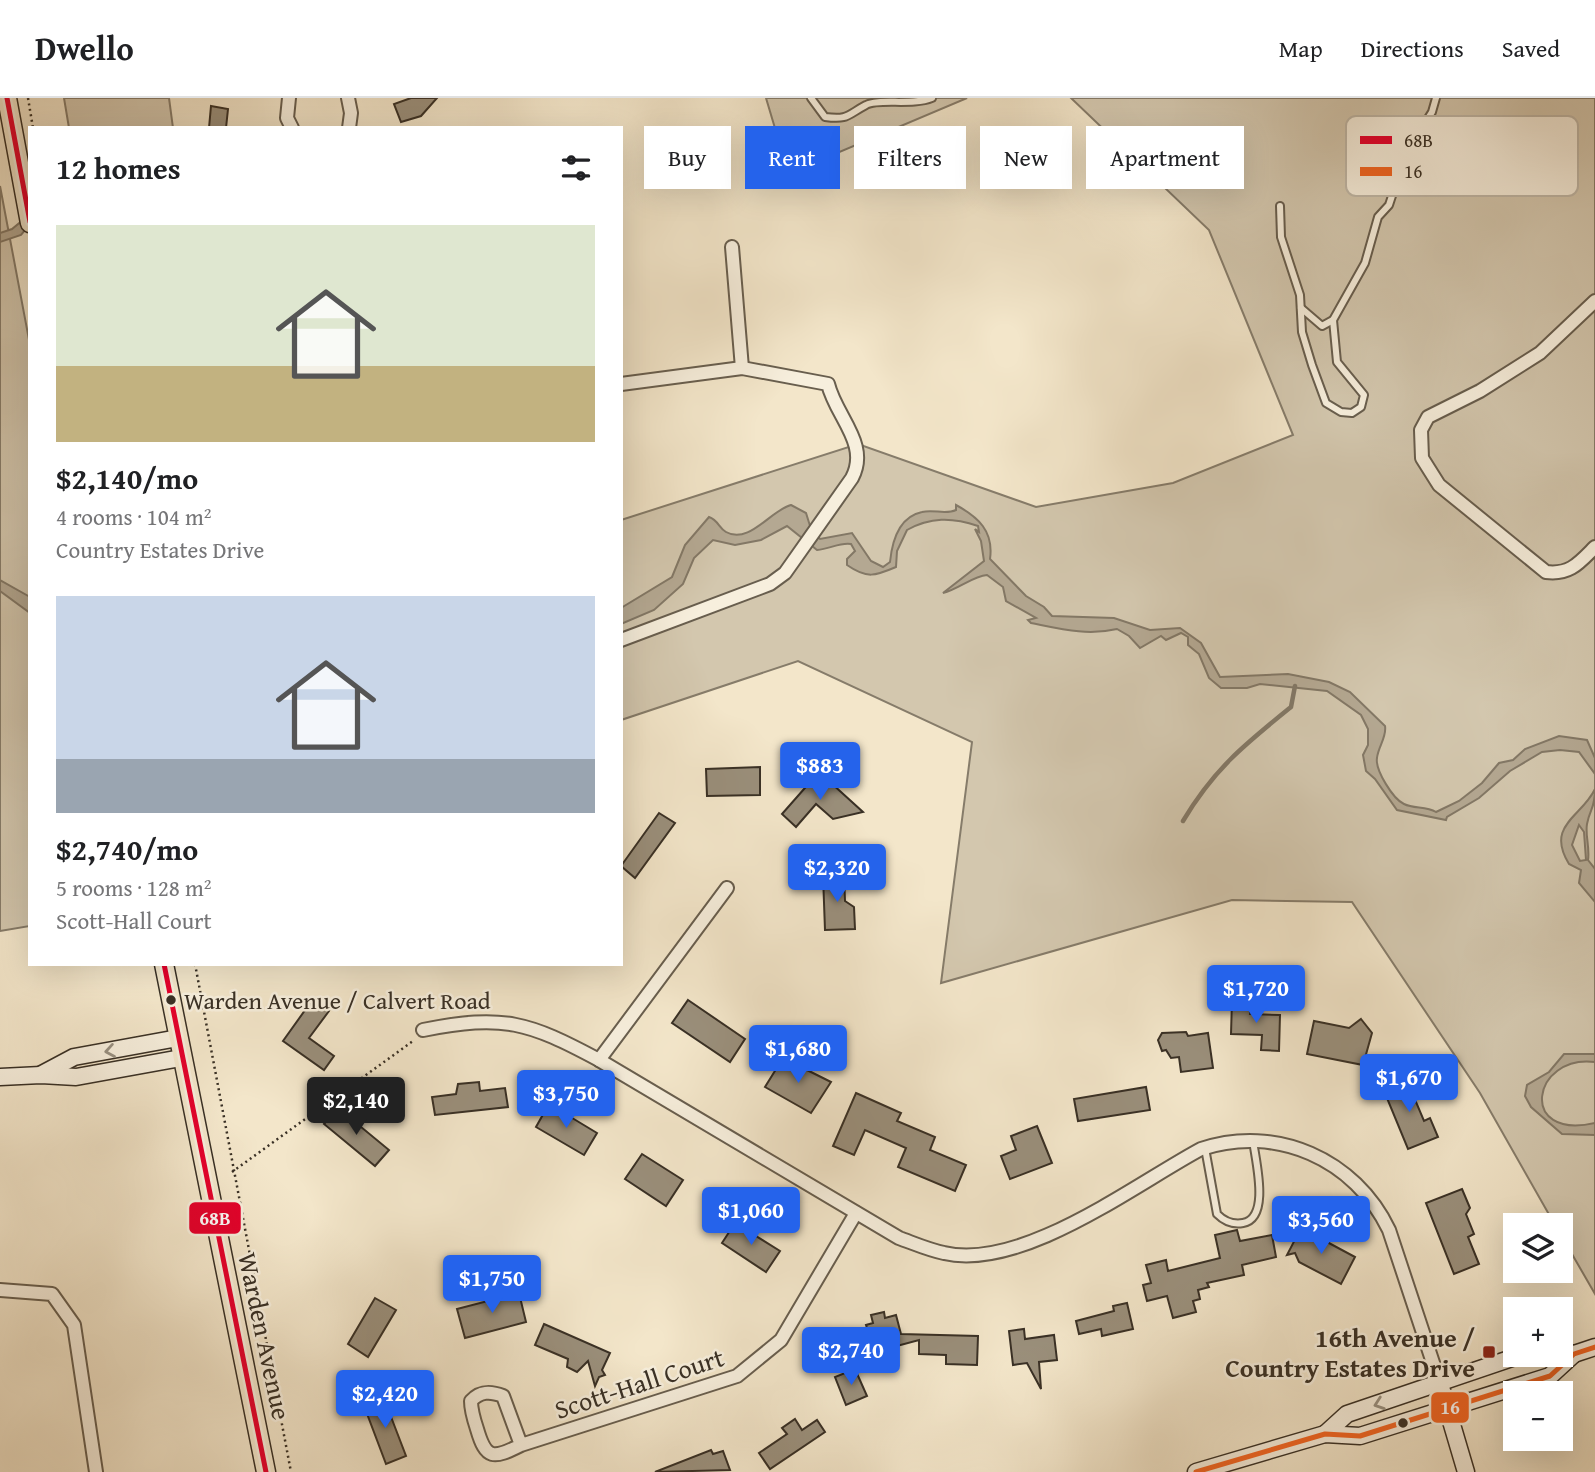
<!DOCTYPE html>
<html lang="en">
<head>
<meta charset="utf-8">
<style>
  :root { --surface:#fff; --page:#f6f6f6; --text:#202124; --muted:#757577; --line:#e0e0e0; --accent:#2563eb }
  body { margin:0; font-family:"Gentium Book Plus",serif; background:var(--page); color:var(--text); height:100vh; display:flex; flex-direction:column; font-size:26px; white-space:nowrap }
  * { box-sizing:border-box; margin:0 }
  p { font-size:23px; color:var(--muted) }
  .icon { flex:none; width:38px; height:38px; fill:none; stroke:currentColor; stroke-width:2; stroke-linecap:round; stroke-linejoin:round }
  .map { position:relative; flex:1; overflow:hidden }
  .sheet { position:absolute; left:28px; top:28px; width:595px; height:840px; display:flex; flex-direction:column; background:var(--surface); border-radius:0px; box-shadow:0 7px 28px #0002 }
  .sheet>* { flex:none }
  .guide { position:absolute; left:644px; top:28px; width:665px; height:63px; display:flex; gap:14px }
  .tools { position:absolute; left:1503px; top:1115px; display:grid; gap:14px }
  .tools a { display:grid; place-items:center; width:70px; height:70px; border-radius:0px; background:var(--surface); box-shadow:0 7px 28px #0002; font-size:35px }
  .price { position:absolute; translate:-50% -60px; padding:0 16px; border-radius:7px; background:var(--accent); color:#fff; font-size:23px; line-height:46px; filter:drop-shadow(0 2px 4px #0008) }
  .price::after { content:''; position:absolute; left:50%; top:42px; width:21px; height:16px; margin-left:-10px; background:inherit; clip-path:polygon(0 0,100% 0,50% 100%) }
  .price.on { background:#222; color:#fff }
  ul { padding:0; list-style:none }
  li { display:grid; align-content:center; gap:14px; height:371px; padding:0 28px }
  li span { display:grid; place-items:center; height:217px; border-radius:0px; color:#555 }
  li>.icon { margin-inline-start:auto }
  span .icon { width:126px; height:126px; fill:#fffc; stroke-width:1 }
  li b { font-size:30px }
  h2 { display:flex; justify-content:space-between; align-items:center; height:84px; padding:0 28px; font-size:30px }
  .tag { padding:0 24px; border-radius:0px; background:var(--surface); box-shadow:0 7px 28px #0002; font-size:24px; line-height:63px }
  .tag.on { background:var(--accent); color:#fff }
  header { display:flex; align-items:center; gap:42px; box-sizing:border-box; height:98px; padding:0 35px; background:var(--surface); border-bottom:2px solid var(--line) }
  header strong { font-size:33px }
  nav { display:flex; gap:38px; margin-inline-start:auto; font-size:24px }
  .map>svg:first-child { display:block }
</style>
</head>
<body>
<header>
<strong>Dwello</strong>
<nav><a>Map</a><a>Directions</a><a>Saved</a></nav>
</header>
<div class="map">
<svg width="1595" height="1374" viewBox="0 0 1595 1374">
  <rect width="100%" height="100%" fill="#f3e6ca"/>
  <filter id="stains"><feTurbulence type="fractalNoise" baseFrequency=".00286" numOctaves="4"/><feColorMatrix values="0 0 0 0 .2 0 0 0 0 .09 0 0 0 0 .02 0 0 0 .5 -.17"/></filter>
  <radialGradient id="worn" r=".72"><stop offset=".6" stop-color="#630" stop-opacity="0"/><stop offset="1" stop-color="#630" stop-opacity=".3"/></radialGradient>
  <!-- green -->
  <g fill="#d3c7ae" stroke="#867c6a" stroke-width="2">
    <polygon points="64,0 169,0 173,30 69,30"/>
    <polygon points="766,0 967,0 823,61 780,47"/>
    <polygon points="1071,0 1595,0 1595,1196 1561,1137 1561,1127 1555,1127 1480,995 1352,804 1232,802 941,885 972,644 798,563 621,622 621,422 858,346 1036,409 1173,385 1293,337 1209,132"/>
    <polygon points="0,88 30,247 30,828 0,833"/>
  </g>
  <!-- water -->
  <g fill="#b4a892" stroke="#837866" stroke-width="2" fill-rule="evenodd">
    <polygon points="24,121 26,131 21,137 0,144 0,135 12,131"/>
    <path d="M791,407L806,415L811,431L820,441L852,435L871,463L883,469L890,464C892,444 898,419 922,414C934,411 945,417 956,412V407C978,419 994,433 990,461L1026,498L1044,509L1052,518L1114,520L1150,532L1180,530L1201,545L1220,579L1288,576L1329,584L1350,594L1385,628C1387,639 1378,649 1377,660C1375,672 1393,701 1404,706C1414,711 1426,708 1436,714L1459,703L1482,685L1499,665L1513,662L1525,651L1559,638L1587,642L1595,660V676L1579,654L1560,652L1542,654L1510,673L1479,700L1447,719L1446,722L1397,712L1375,681L1366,673L1363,657L1368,647V631L1361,617L1327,593L1260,586L1247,590H1221L1209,580L1199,556L1188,547V539L1181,535L1166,542L1161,538L1140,550L1129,538L1117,531C1087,538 1061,531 1031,525L1028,522L1036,520L1006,503L1003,489L987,477C973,478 959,491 943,495L984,463L981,443L975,431L979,434L978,428C952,419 930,419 907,432L897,453L896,469C875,478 867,481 847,467V461L855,453L851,446C840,444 830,451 817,452L787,428L761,442L735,447L713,442L694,460L683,486L654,512L621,526V510L672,479L685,447L709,419C718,422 719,430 726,434C749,447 771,412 791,407Z"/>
    <polygon points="0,482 30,499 30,515 0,493"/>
    <path d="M1595,691C1595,711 1590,710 1587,726C1585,737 1590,750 1588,762L1595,771V804L1579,785L1581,772L1569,766C1545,727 1582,719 1595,691ZM1579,727L1584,734L1586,762L1580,763L1572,747Z"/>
    <path d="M1564,956H1595V964C1532,956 1517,1043 1595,1025V1037L1562,1036L1531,1009L1525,998L1527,987L1549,974Z"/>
  </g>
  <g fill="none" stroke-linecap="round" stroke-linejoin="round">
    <!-- stream -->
    <path stroke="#837866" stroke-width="4.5" d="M1183,723C1214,671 1244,647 1291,609L1295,588"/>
  </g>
  <!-- building -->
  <g fill="#9a8f7b" stroke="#393025" stroke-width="2">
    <polygon points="411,0 437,0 421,18 401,24 394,6"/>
    <polygon points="211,8 228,11 226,30 209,30"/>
    <polygon points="760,669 760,697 707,698 706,671"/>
    <polygon points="819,674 863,714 833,721 816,706 796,729 782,716"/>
    <polygon points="659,715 675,725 635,780 621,768"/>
    <polygon points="844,776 845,803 854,809 855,831 825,832 823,777"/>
    <polygon points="313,901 329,913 309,940 334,958 324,972 283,943"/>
    <polygon points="688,902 745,941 730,964 672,925"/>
    <polygon points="1232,902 1251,903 1250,916 1280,917 1279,953 1261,952 1262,937 1231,936"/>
    <polygon points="1361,921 1372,935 1363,967 1307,956 1314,923 1349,930"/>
    <polygon points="1186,934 1188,938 1208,935 1213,970 1181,974 1179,959 1171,960 1166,952 1162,953 1158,942 1162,935"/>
    <polygon points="783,960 831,984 811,1015 765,989"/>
    <polygon points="1405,978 1424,1023 1430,1020 1438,1039 1408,1051 1382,988"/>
    <polygon points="479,984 480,993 505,990 508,1009 435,1017 432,999 456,996 458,986"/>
    <polygon points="1146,989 1150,1012 1078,1023 1074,1001"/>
    <polygon points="856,995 901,1015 897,1023 935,1039 930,1052 966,1067 955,1093 898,1069 906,1050 865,1032 854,1057 833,1048"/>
    <polygon points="549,1006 597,1035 584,1057 536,1029"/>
    <polygon points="338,1010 389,1052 375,1068 324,1026"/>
    <polygon points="1037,1028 1052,1065 1010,1081 1001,1058 1016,1052 1011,1038"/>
    <polygon points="642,1056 683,1082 666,1108 625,1081"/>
    <polygon points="1462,1091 1470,1110 1466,1116 1474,1136 1468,1139 1479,1166 1454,1176 1426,1105"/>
    <polygon points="735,1125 780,1153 766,1174 722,1145"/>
    <polygon points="1301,1130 1355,1159 1341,1186 1299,1164 1295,1155 1287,1157"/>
    <polygon points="1237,1132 1240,1143 1272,1137 1276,1159 1242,1167 1244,1177 1207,1185 1209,1189 1198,1192 1200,1201 1193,1203 1196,1214 1173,1220 1167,1198 1147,1203 1143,1187 1151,1185 1146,1167 1166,1162 1168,1173 1220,1160 1215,1137"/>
    <polygon points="519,1195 526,1224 465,1240 457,1211"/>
    <polygon points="375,1200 396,1212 368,1259 348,1246"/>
    <polygon points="1127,1205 1133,1231 1102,1238 1101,1231 1079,1236 1076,1223 1114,1213 1113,1208"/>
    <polygon points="884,1214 885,1220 896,1217 901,1236 978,1238 977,1267 946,1266 946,1257 919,1256 919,1242 893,1249 895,1258 852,1269 843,1237 867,1230 866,1227 873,1225 871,1217"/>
    <polygon points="544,1226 610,1255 602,1272 605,1277 599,1279 595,1288 588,1263 577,1274 567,1269 568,1261 535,1247"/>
    <polygon points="1024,1231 1025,1241 1054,1237 1057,1262 1039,1264 1041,1291 1027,1265 1013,1267 1009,1233"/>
    <polygon points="855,1271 867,1298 846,1307 835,1279"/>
    <polygon points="383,1298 406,1358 386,1366 363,1305"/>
    <polygon points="795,1321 802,1332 817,1322 825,1334 770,1371 759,1355 787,1336 782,1330"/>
    <polygon points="711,1352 713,1356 723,1353 730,1372 655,1374"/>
  </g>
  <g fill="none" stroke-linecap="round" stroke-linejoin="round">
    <defs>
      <g id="lane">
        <path d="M811,0L825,19C849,22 847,17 866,7C878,0 913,8 932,0"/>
        <polyline points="1280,108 1281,139 1300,197 1302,234 1312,267 1326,305 1341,314 1352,315 1361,309 1364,297 1337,264 1333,222 1365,165 1378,119 1389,107 1406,55 1432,14 1436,0"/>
        <polyline points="1301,210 1322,228 1333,222"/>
        <path d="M1205,1050L1217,1116C1224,1123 1232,1127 1243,1125C1271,1120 1255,1061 1253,1042"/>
      </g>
      <g id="street">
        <polyline points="289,0 287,20 292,30"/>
        <polyline points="348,0 351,15 349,30"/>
        <polyline points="732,149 742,270"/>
        <path d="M1595,203L1540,255L1480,293L1428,319L1421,332L1422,360L1439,387L1546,474C1570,477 1579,465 1595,449"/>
        <path d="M621,286L742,270L828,286C836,319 870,346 852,380L785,475L770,486L621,542"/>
        <path d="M423,932C504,916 528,924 599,962L899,1140C913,1145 929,1152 944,1155C1022,1173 1134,1087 1201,1051C1276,1026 1355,1061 1389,1132L1440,1286"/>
        <polyline points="599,962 727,790"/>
        <polyline points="0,1192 52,1196 74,1227 96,1374"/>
        <path d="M521,1347C493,1361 486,1362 477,1331C474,1322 471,1313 471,1303C480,1293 490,1293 503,1298L521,1347L737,1278L781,1242L856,1115"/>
      </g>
      <g id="secondary">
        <polyline points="42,976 74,959 178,940"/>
        <polyline points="0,979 41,977 76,979 181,960"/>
        <polyline points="1563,1255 1574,1256 1595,1249"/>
        <polyline points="1440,1286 1466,1374"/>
        <polyline points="1325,1336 1347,1316 1524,1256"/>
        <polyline points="1196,1374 1325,1336 1360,1338 1550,1278 1574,1256"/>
      </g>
      <g id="primary">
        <polyline points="7,0 30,125"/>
        <polyline points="164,866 266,1374"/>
      </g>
    </defs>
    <!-- lane casing -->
    <use href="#lane" stroke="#685e4e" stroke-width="10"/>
    <!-- street casing -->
    <use href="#street" stroke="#685e4e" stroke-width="16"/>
    <!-- secondary casing -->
    <use href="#secondary" stroke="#393025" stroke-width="19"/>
    <!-- primary casing -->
    <use href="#primary" stroke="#393025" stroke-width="21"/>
    <!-- path -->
    <g stroke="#393025" stroke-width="2.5" stroke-dasharray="2 3.5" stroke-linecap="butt">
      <polyline points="28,0 33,30"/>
      <polyline points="195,866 291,1374"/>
      <polyline points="232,1074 413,943"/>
    </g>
    <!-- lane -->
    <use href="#lane" stroke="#f7efdd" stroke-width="6"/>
    <!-- street -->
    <use href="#street" stroke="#f7efdd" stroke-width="12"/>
    <!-- secondary -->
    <use href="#secondary" stroke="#f7efdd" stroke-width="16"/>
    <!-- primary -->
    <use href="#primary" stroke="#f3e6ca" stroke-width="18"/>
    <defs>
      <g id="bus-1">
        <polyline points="7,0 30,124"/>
        <polyline points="164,866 266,1374"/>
      </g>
      <polyline id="bus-2" points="1196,1374 1325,1336 1360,1338 1550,1278 1574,1256 1595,1249"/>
    </defs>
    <!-- bus-1 casing -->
    <use href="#bus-1" stroke="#f7efdd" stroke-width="10"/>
    <!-- bus-2 casing -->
    <use href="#bus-2" stroke="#f7efdd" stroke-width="10"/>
    <!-- bus-1 -->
    <use href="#bus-1" stroke="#e4002b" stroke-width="5"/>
    <!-- bus-2 -->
    <use href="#bus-2" stroke="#f26522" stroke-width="5"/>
  </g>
  <!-- one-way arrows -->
  <defs><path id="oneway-chevron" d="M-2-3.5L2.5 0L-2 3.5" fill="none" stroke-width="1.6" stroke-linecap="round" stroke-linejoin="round" transform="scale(1.75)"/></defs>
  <g stroke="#989081">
    <use href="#oneway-chevron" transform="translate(110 953) rotate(170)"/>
    <use href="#oneway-chevron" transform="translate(1379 1306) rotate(161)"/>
  </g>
  <!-- markers -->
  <g fill="#393025" stroke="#f7efdd" stroke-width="2.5">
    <circle cx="171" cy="902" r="6"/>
    <circle cx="1403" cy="1325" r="6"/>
  </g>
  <rect fill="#8f2418" stroke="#f7efdd" stroke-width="2.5" x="1482" y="1247" width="14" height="14" rx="3.5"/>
  <g text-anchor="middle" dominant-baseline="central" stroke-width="5" stroke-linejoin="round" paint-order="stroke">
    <!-- bus labels -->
    <g font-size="24" fill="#393025" stroke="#f7efdd" text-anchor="start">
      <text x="184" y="902">Warden Avenue / Calvert Road</text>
    </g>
    <!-- street labels -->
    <g font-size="26" fill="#393025" stroke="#f7efdd">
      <text transform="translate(265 1238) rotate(78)">Warden Avenue</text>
      <text transform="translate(639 1285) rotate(-18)">Scott-Hall Court</text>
    </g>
    <!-- poi labels -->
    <g font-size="26" font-weight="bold" fill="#393025" stroke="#f7efdd" text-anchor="end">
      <text x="1475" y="1239">16th Avenue /<tspan x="1475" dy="30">Country Estates Drive</tspan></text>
    </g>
  </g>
  <!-- legend -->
  <rect x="1346" y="18" width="232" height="80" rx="10" fill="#f7efdd" stroke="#beb6a6" stroke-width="2"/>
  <rect x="1360" y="38" width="32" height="8" fill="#e4002b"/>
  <rect x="1360" y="69" width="32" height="9" fill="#f26522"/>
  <g font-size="19" fill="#393025">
    <text x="1404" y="49">68B</text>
    <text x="1404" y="80">16</text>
  </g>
  <g stroke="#f7efdd" stroke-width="2.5">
    <rect x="188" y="1103" width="54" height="34" rx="7" fill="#e4002b"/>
    <rect x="1430" y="1293" width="40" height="33" rx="7" fill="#f26522"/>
  </g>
  <g font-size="19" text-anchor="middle" font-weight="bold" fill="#fff">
    <text x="215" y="1127">68B</text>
    <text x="1450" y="1316">16</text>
  </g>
  <rect width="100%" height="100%" filter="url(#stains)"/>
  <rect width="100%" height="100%" fill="url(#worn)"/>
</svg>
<div class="tools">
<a><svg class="icon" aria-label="layers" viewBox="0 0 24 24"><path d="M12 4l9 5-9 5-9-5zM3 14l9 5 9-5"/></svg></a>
<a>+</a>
<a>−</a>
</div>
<b class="price" style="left:820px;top:704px">$883</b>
<b class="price" style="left:837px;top:806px">$2,320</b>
<b class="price" style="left:1256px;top:927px">$1,720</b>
<b class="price" style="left:798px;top:987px">$1,680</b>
<b class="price" style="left:1409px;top:1016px">$1,670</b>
<b class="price" style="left:566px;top:1032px">$3,750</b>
<b class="price on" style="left:356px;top:1039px">$2,140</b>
<b class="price" style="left:751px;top:1149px">$1,060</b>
<b class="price" style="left:1321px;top:1158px">$3,560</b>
<b class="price" style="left:492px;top:1217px">$1,750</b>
<b class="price" style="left:851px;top:1289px">$2,740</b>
<b class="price" style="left:385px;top:1332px">$2,420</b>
<div class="guide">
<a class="tag">Buy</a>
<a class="tag on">Rent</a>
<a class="tag">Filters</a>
<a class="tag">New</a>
<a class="tag">Apartment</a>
</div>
<section class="sheet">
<h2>12 homes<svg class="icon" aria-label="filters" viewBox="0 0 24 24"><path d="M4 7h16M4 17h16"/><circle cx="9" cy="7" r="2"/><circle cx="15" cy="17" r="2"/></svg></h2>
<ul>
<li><span style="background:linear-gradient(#dfe7d0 65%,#c2b280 0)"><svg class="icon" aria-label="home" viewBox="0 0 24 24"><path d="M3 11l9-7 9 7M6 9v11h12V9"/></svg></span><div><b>$2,140/mo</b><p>4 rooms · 104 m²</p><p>Country Estates Drive</p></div></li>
<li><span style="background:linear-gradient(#c9d6e8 75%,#9aa5b1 0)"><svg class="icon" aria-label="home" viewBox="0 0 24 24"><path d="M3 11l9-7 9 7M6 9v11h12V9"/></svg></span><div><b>$2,740/mo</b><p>5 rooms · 128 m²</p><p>Scott-Hall Court</p></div></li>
</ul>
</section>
</div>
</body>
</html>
